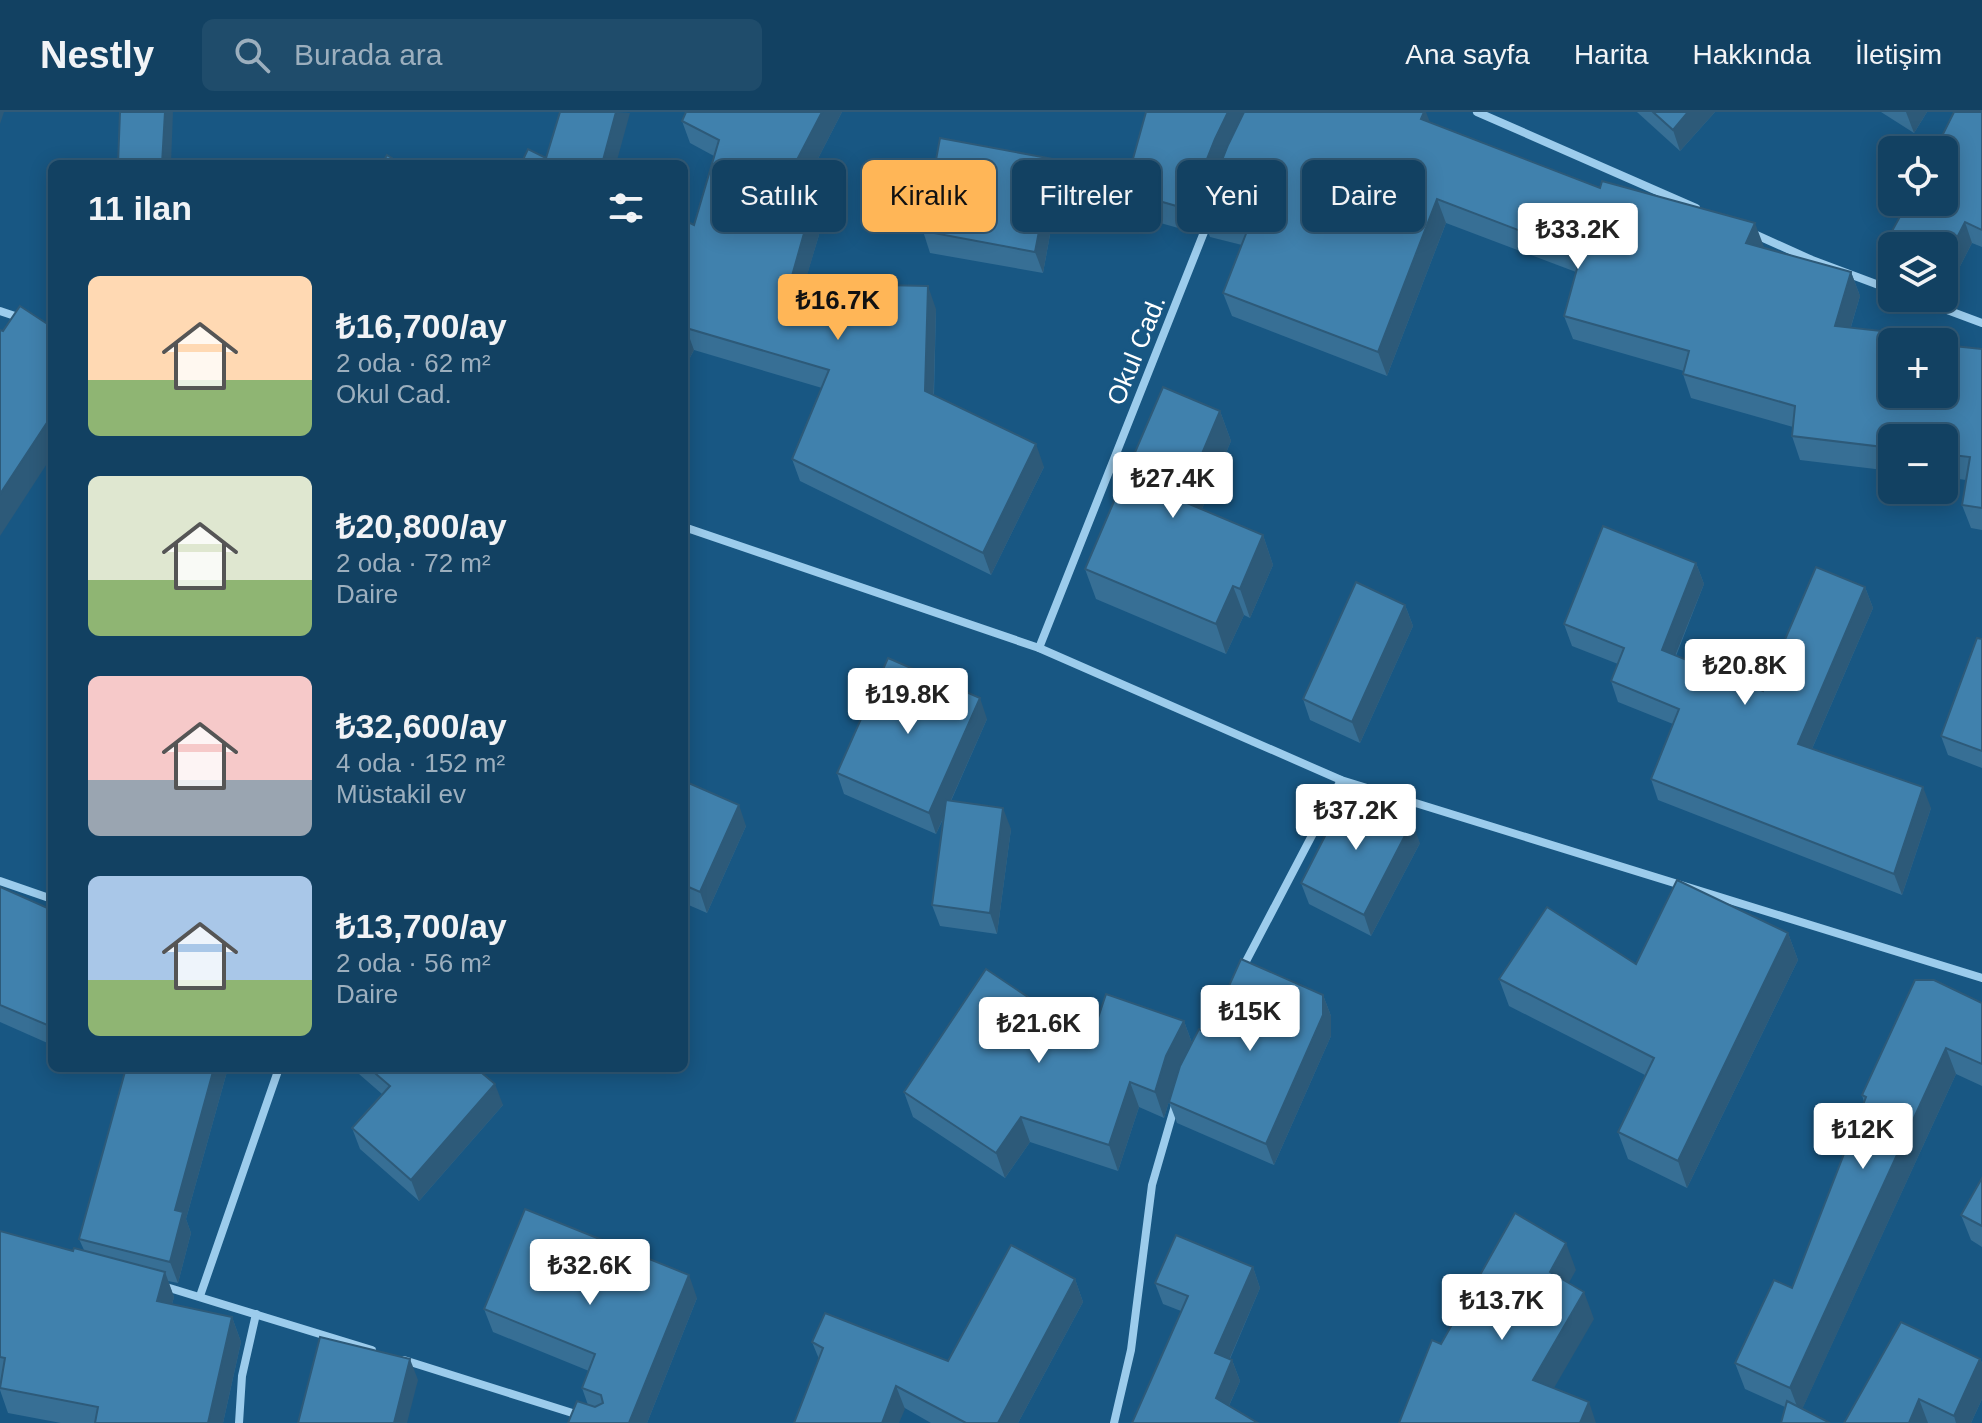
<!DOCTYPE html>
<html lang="tr">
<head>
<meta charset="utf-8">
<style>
  :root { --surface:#124162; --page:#1f4c6b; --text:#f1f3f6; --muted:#9cafbe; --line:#315a77; --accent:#ffb657 }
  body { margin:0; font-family:Helvetica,sans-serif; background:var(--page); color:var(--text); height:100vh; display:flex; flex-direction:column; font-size:30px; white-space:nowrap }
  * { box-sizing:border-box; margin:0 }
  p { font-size:26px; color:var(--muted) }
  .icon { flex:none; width:44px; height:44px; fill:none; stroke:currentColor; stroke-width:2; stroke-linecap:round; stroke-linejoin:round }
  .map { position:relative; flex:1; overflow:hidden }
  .sheet { position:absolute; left:48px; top:48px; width:640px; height:912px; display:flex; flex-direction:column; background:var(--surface); border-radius:12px; box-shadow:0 4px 20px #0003,0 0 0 2px var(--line) }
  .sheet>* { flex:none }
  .top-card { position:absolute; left:712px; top:48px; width:760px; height:72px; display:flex; gap:16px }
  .buttons { position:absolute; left:1878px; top:24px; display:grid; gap:16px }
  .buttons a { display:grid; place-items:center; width:80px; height:80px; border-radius:12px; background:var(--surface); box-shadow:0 4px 20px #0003,0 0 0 2px var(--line); font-size:40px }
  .price { position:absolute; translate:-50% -68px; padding:0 18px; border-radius:8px; background:#fff; color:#222; font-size:26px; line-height:52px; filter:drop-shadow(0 2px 4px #0008) }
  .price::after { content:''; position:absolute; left:50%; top:48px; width:24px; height:18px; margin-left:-12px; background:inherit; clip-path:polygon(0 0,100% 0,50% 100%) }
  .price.on { background:var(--accent); color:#111 }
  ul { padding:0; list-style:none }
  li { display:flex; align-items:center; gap:24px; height:200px; padding:0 40px }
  li span { display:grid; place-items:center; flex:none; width:224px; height:160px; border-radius:12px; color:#555 }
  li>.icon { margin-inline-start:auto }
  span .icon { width:96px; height:96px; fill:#fffc; stroke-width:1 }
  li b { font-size:34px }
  h2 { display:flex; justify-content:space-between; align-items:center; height:96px; padding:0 40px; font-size:34px }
  .pill { padding:0 28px; border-radius:12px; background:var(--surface); box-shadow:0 4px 20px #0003,0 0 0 2px var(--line); font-size:28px; line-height:72px }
  .pill.on { background:var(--accent); color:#111 }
  header { display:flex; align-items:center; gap:48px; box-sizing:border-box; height:112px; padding:0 40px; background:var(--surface); border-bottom:2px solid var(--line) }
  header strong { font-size:38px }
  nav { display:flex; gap:44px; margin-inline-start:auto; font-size:28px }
  .search { width:560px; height:72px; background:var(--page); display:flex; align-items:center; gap:20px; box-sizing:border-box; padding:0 28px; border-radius:12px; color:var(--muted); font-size:30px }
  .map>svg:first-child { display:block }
</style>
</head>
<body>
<header>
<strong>Nestly</strong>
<div class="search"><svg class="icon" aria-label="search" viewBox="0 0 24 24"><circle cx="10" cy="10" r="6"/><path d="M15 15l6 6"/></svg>Burada ara</div>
<nav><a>Ana sayfa</a><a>Harita</a><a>Hakkında</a><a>İletişim</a></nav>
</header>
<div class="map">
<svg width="1982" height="1311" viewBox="0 0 1982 1311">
  <rect width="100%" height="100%" fill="#185783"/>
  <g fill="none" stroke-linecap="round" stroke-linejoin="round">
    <!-- minor -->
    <g stroke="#9cccec" stroke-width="8">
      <polyline points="1477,0 1696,96"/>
      <polyline points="1752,121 1812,148 1892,178"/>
      <polyline points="1915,186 1982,211"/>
      <polyline points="0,199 21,206"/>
      <polyline points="684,415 1039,536 1341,668 1982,866"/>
      <polyline points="1039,536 1210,105"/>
      <polyline points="0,769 52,787"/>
      <polyline points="1242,857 1341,668"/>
      <polyline points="163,1174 372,1238"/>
      <polyline points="200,1184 279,956"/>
      <polyline points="404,1248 582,1304"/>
      <polyline points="239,1311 242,1264 256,1202"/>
      <polyline points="1114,1311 1131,1238 1152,1073 1176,990"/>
    </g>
  </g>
  <!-- wall -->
  <g fill="#376f95">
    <polygon points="842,0 793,95 819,123 804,172 936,197 934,283 1044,355 991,463 800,369 792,347 822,276 694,238 684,257 684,108 694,113 714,44 690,31 682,9"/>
    <polygon points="1637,0 1715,0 1680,39"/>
    <polygon points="1881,0 1927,0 1914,21"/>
    <polygon points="1982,0 1982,135 1972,131 1953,168 1944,163 1944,134 1898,134 1892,119"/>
    <polygon points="1430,10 1600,76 1764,135 1763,136 1851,160 1860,184 1851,215 1957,234 1982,237 1982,418 1971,416 1962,393 1966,368 1944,365 1944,326 1892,326 1892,359 1800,348 1792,324 1793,315 1691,286 1683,262 1684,259 1573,227 1564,204 1576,160 1446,111 1387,264 1232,204 1223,181 1242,133 1210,125 1202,105 1196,121 1132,103 1124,79"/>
    <polygon points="1053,47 1060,68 1043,161 930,141 923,119"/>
    <polygon points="1220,299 1231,329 1202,397 1263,423 1273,453 1250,506 1244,503 1226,542 1096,487 1085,457"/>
    <polygon points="1696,451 1704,472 1676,544 1763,579 1865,475 1873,496 1812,637 1931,696 1902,783 1658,688 1651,667 1673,612 1618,590 1611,569 1618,552 1572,534 1564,512"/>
    <polygon points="1405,493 1413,514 1360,631 1310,608 1303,587"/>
    <polygon points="1982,527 1982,656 1948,643 1941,624"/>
    <polygon points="987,607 951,689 1011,717 997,822 940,814 932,793 944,705 936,722 844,682 837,661"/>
    <polygon points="684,669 746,714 707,801 684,791"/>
    <polygon points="1420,731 1371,824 1309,792 1301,771"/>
    <polygon points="0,775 52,798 52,933 0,910"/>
    <polygon points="1788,821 1798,848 1687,1076 1628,1047 1618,1020 1645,963 1509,894 1499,867 1636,852"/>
    <polygon points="1323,883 1331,904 1331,924 1274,1053 1177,1011 1169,990 1176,966 1164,1006 1139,995 1118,1059 1030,1030 1005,1066 913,1005 904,980 1091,927 1184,909 1192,931 1208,921"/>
    <polygon points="1982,891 1982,974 1956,962 1802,1297 1785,1295 1745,1277 1735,1251 1792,1176 1864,990 1862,983"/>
    <polygon points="114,956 228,956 186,1107 191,1121 178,1171 168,1169 174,1185 172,1192 232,1205 241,1230 223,1311 61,1311 8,1301 0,1278 0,1119 73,1139 84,1138 79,1127 125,960"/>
    <polygon points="357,956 476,956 503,993 419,1089 360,1037 352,1016 382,982 359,962"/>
    <polygon points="1982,1066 1982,1135 1971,1128 1961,1103"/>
    <polygon points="1253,1155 1260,1176 1230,1247 1232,1248 1240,1269 1229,1294 1132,1311 1181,1199 1163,1192 1155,1171"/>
    <polygon points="1075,1167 1083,1190 1018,1311 931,1311 819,1247 812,1230 948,1249"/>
    <polygon points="697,1186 647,1311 588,1293 582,1276 589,1259 493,1220 484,1197"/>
    <polygon points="1980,1247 1982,1251 1982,1287 1971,1311 1844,1311"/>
  </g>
  <!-- shaded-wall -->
  <g fill="#2d5a79">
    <polygon points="0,0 4,0 0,12"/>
    <polygon points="165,0 173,0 171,52 162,52"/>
    <polygon points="616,0 630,1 616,52 602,52"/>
    <polygon points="822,0 842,0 784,113 775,90"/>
    <polygon points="1228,0 1248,0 1201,101 1202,105 1196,121 1187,97 1215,27"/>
    <polygon points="1424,0 1426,0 1434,21 1421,7"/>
    <polygon points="1688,0 1715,0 1680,39 1673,18"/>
    <polygon points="1906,0 1927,0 1914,21"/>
    <polygon points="1053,47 1060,68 1043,161 1035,140"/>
    <polygon points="1437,87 1446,111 1387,264 1378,240"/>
    <polygon points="810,100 819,123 798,194 790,171"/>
    <polygon points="1965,110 1972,131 1953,168 1946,147"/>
    <polygon points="1755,111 1764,135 1754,155 1746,131"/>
    <polygon points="1851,160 1860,184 1844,238 1835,214"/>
    <polygon points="928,174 936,197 933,301 925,279"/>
    <polygon points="686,216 694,238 684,257 684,219"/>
    <polygon points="1220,299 1231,329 1193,418 1182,389"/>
    <polygon points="52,303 52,344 0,424 0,382"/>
    <polygon points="1036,332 1044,355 991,463 983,441"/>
    <polygon points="1263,423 1273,453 1250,506 1240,477"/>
    <polygon points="1696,451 1704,472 1669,559 1662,538"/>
    <polygon points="1233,474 1244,503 1226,542 1216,512"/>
    <polygon points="1865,475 1873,496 1805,653 1798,632"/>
    <polygon points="1405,493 1413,514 1360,631 1352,610"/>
    <polygon points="684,549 688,559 684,567"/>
    <polygon points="980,586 987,607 936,722 929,701"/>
    <polygon points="1923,675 1931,696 1902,783 1894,762"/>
    <polygon points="739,693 746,714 707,801 700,780"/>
    <polygon points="1003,696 1011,717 997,822 990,801"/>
    <polygon points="1412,710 1420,731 1371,824 1364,803"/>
    <polygon points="1788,821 1798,848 1687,1076 1678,1049"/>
    <polygon points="1323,883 1331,904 1331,924 1274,1053 1266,1032"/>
    <polygon points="1184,909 1193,934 1175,969 1164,1006 1155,980 1166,944"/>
    <polygon points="1946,936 1956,962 1800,1302 1790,1276"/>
    <polygon points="214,956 228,956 186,1107 191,1121 178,1171 170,1150 175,1098"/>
    <polygon points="1130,970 1139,995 1118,1059 1109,1033"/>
    <polygon points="495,972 503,993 419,1089 411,1068"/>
    <polygon points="1021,1005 1030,1030 1005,1066 996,1041"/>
    <polygon points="1566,1131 1576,1158 1560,1187 1550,1160"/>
    <polygon points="1253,1155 1260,1176 1223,1262 1215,1241"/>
    <polygon points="165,1160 174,1185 166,1214 157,1189"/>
    <polygon points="689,1163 697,1186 647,1311 629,1311"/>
    <polygon points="1075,1167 1083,1190 1018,1311 998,1311"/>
    <polygon points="1584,1180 1594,1207 1543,1295 1533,1268"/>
    <polygon points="232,1205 241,1230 223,1311 208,1311"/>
    <polygon points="410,1247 418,1268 407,1311 394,1311"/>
    <polygon points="1980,1247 1982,1251 1982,1287 1971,1311 1956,1311 1954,1304"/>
    <polygon points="1232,1248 1240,1269 1223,1307 1216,1286"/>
    <polygon points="896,1274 905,1297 899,1311 882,1311"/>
    <polygon points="1919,1287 1928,1311 1909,1311"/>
    <polygon points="1589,1290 1596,1311 1580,1311"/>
  </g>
  <!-- building -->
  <g fill="#4081ad" stroke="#2d5a79" stroke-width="2" fill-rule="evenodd">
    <polygon points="120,0 165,0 162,52 118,52"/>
    <polygon points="560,0 616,0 602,52 521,52 528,37 546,46"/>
    <polygon points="686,0 822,0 775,90 810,100 790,171 928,174 925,279 1036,332 983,441 792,347 829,258 686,216 684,219 684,108 694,113 719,28 682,9"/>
    <polygon points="1146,0 1228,0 1215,27 1187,97 1124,79"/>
    <path d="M1244,0H1424L1421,7L1600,76L1602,69L1755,111L1746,131L1851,160L1835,214L1954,227V234L1982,237V396L1962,393L1970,345L1944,342V326H1892V336L1792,324L1795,294L1683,262L1689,239L1564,204L1581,142L1437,87L1378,240L1223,181L1249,114L1201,101L1228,33ZM1892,230H1944V282H1892Z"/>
    <polygon points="1653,0 1688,0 1673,18"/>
    <polygon points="1954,0 1982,0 1982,118 1965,110 1946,147 1944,146 1944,134 1921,134 1892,119 1908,90 1944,90 1944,38 1935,38"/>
    <polygon points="940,26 1053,47 1035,140 923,119"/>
    <polygon points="387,43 401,52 382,52"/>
    <polygon points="20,194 52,215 52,303 0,382 0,218 3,219"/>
    <polygon points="1163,275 1220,299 1182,389 1263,423 1240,477 1233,474 1216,512 1085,457"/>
    <polygon points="1603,414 1696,451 1662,538 1763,579 1816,455 1865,475 1798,632 1923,675 1894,762 1651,667 1679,597 1611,569 1624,536 1564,512"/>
    <polygon points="1356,470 1405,493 1352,610 1303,587"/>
    <polygon points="1977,526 1982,527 1982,639 1941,624"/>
    <polygon points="888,546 980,586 929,701 837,661"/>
    <polygon points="684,669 739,693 700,780 684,773"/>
    <polygon points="1349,677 1412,710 1364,803 1301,771"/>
    <polygon points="946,688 1003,696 990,801 932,793"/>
    <polygon points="1677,768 1788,821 1678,1049 1618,1020 1654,946 1499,867 1547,795 1636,852"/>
    <polygon points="0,775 52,798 52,915 0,893"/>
    <polygon points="1241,847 1323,883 1323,903 1266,1032 1169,990 1180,954 1199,917 1208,921"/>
    <polygon points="986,857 1091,927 1106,882 1184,909 1166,944 1155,980 1130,970 1109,1033 1021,1005 996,1041 904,980"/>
    <polygon points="1915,868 1934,868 1982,891 1982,952 1946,936 1790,1276 1735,1251 1774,1168 1792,1176 1866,985 1862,983"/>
    <polygon points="126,956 214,956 175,1098 183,1100 170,1150 79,1127"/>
    <polygon points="369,956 476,956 495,972 411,1068 352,1016 390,974"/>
    <polygon points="1982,1066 1982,1114 1961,1103"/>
    <polygon points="525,1097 689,1163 629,1311 568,1311 577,1289 595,1295 603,1291 601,1283 582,1276 595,1242 484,1197"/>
    <polygon points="1515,1101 1566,1131 1550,1160 1584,1180 1533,1268 1589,1290 1580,1311 1399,1311 1432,1228 1441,1232"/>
    <polygon points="0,1119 73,1139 74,1136 165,1160 157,1189 232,1205 208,1311 95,1311 98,1295 0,1276 5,1246 0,1245"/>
    <polygon points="1176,1123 1253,1155 1215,1241 1232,1248 1216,1286 1258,1311 1132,1311 1188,1184 1155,1171"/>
    <polygon points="1011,1133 1075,1167 998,1311 966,1311 896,1274 882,1311 794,1311 823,1236 812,1230 825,1201 948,1249"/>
    <polygon points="1901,1210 1980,1247 1954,1304 1919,1287 1909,1311 1844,1311"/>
    <polygon points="320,1225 410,1247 394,1311 298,1311"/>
    <polygon points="1787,1289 1830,1311 1781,1311"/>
  </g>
  <g text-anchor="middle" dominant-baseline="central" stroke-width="6" stroke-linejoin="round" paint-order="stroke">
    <!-- street labels -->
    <g font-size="26" fill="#fff" stroke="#185783">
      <text transform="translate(1136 238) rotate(-68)">Okul Cad.</text>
    </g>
  </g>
</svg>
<div class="buttons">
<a><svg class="icon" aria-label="locate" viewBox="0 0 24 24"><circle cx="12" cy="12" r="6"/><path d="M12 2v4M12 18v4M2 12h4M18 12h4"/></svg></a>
<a><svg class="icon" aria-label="layers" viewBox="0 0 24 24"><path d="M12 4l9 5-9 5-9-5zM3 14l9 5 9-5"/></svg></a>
<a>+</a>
<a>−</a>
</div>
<b class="price" style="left:1578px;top:159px">₺33.2K</b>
<b class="price on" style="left:838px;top:230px">₺16.7K</b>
<b class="price" style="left:1173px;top:408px">₺27.4K</b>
<b class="price" style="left:1745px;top:595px">₺20.8K</b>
<b class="price" style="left:908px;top:624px">₺19.8K</b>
<b class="price" style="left:1356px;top:740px">₺37.2K</b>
<b class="price" style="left:1250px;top:941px">₺15K</b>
<b class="price" style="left:1039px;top:953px">₺21.6K</b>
<b class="price" style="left:1863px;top:1059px">₺12K</b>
<b class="price" style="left:590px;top:1195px">₺32.6K</b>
<b class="price" style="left:1502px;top:1230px">₺13.7K</b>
<div class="top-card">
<a class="pill">Satılık</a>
<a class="pill on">Kiralık</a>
<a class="pill">Filtreler</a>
<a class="pill">Yeni</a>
<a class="pill">Daire</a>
</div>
<section class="sheet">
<h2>11 ilan<svg class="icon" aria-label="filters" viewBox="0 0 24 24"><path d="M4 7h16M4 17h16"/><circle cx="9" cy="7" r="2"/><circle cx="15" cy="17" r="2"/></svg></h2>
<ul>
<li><span style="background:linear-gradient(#ffd9b3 65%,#8fb573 0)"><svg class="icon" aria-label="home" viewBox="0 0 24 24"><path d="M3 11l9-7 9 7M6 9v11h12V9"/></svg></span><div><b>₺16,700/ay</b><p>2 oda · 62 m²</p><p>Okul Cad.</p></div></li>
<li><span style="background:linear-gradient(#dfe7d0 65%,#8fb573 0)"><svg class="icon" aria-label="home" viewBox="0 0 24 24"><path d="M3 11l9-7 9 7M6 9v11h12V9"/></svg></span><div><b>₺20,800/ay</b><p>2 oda · 72 m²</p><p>Daire</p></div></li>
<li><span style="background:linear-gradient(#f6c9c9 65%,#9aa5b1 0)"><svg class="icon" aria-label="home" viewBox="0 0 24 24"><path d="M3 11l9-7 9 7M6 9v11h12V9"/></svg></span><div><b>₺32,600/ay</b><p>4 oda · 152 m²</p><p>Müstakil ev</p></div></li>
<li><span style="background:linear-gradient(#a9c7e8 65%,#8fb573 0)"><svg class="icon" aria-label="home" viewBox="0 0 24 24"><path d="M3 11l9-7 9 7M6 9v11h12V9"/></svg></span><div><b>₺13,700/ay</b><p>2 oda · 56 m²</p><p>Daire</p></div></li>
</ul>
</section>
</div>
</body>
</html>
